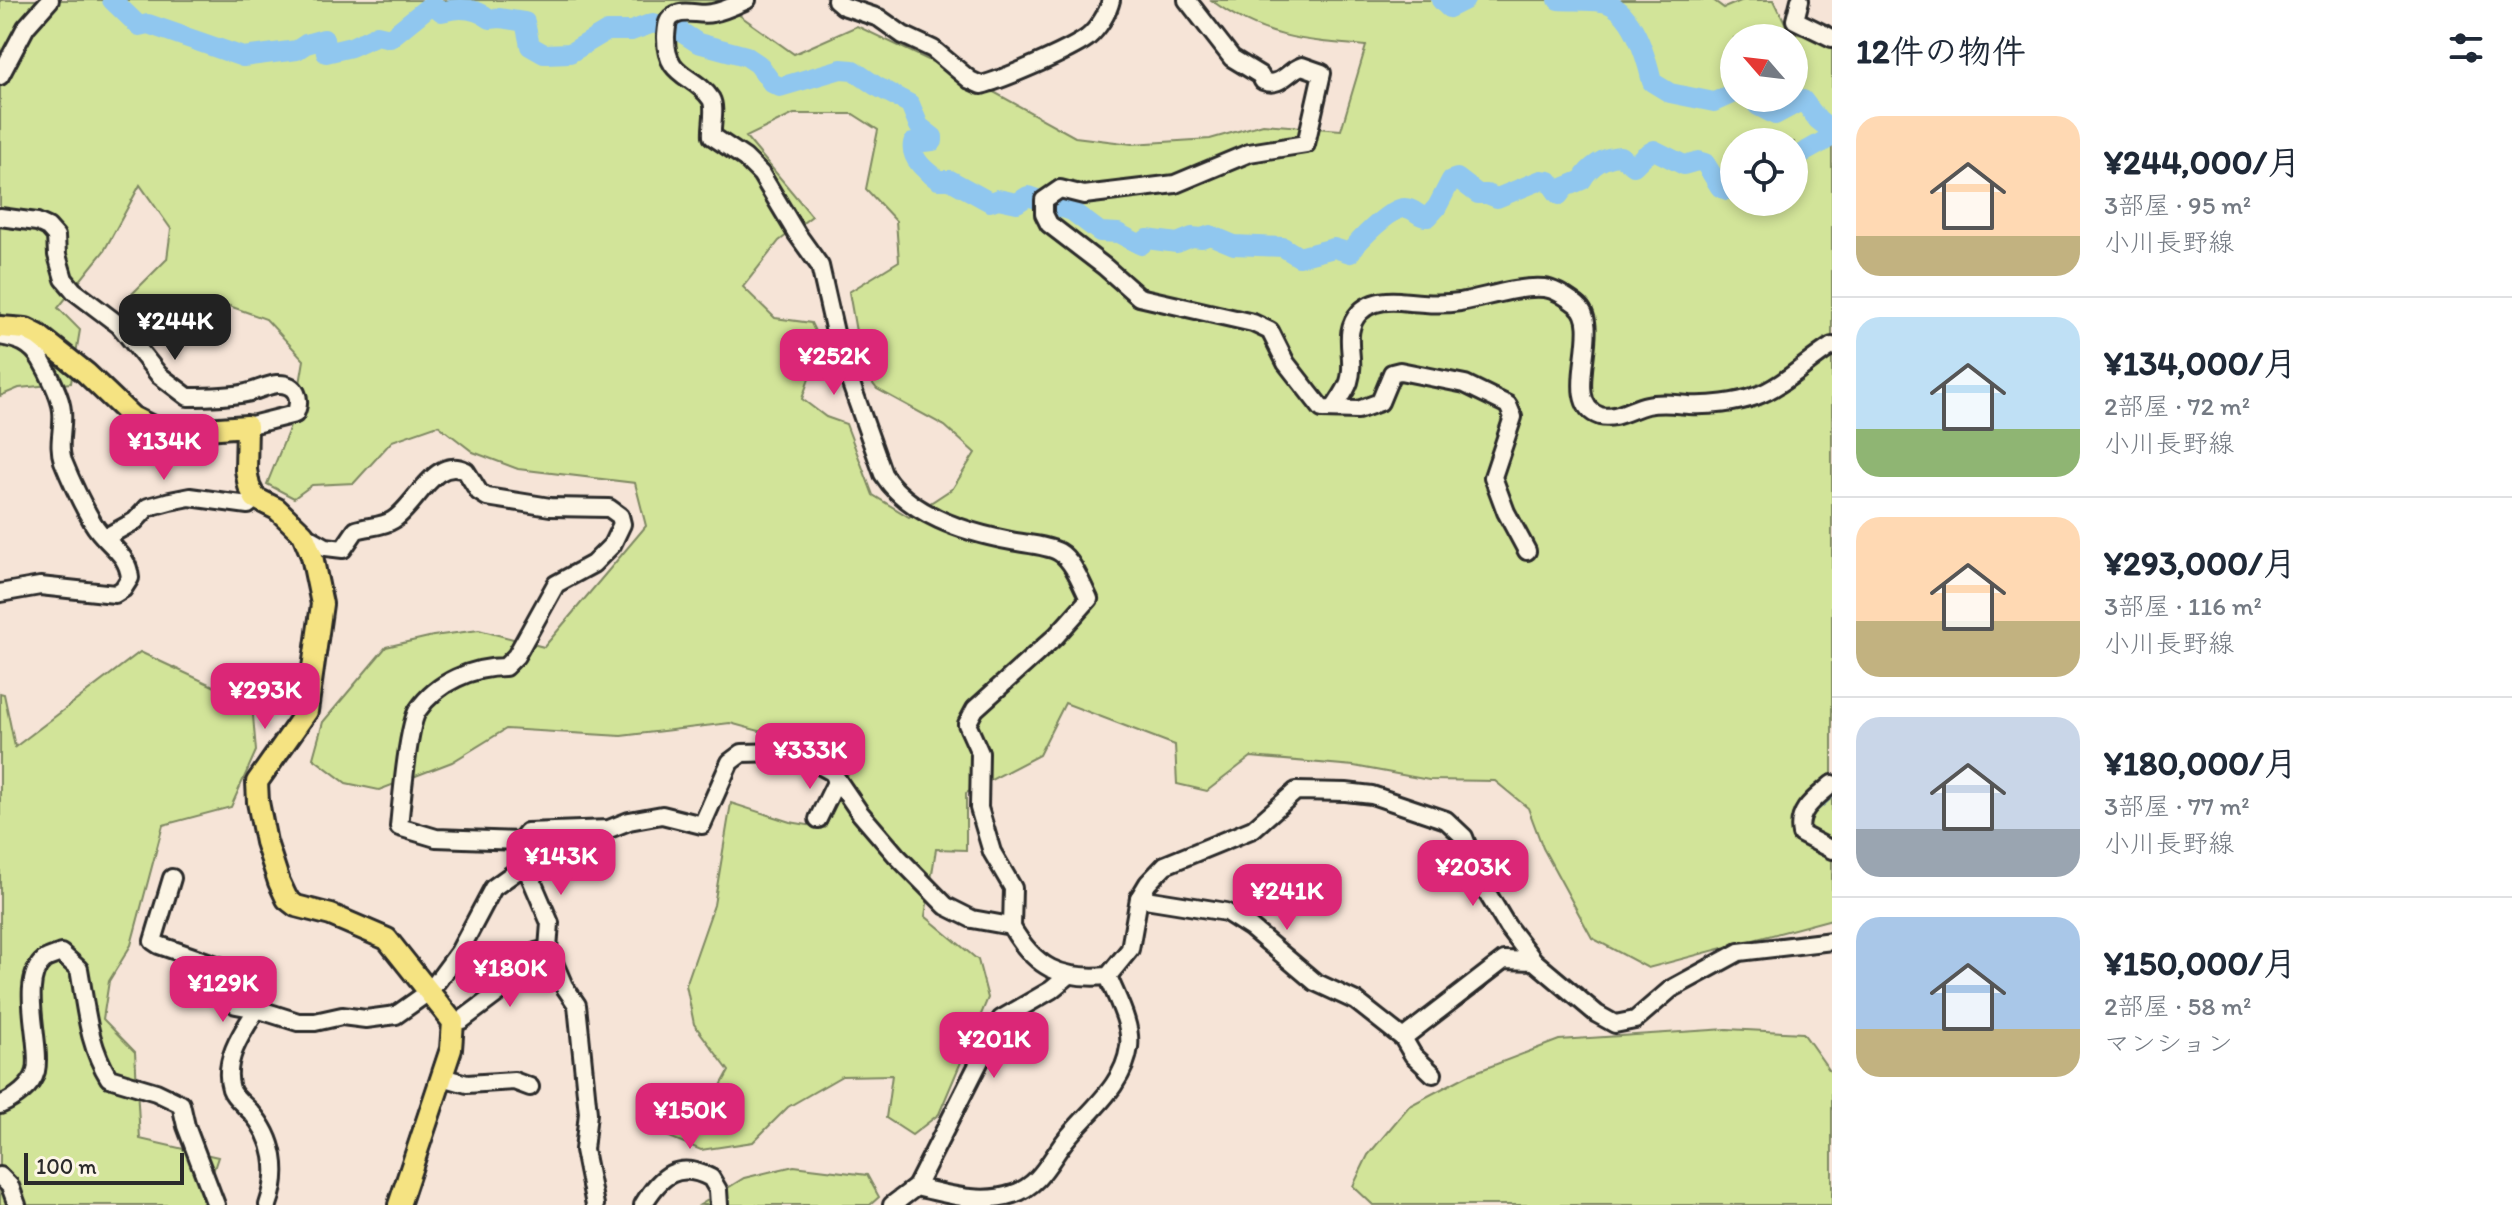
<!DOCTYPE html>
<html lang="ja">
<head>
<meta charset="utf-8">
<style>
  :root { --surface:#fff; --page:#f2f2f3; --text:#1f2937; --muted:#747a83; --line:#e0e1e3; --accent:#db2777 }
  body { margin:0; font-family:Itim,"Klee One",sans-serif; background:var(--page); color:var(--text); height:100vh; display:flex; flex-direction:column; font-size:30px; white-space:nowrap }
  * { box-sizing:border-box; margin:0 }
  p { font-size:26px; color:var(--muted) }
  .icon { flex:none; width:44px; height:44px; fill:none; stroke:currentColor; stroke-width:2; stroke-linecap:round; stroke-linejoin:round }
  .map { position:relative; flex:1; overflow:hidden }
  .side { display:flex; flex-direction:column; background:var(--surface); width:680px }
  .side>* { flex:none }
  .needle { width:52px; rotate:298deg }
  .controls { position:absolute; left:1720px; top:24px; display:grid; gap:16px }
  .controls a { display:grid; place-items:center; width:88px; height:88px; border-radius:50%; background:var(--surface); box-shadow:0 4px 12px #0003; font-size:40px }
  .scale { position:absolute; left:24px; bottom:20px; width:160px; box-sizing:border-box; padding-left:8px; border:4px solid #2b2b2b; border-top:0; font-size:22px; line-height:28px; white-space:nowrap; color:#2b2b2b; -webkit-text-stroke:6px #fcf5e5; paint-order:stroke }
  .price { position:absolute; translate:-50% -68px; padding:0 18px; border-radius:16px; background:var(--accent); color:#fff; font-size:26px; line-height:52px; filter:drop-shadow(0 2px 4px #0008) }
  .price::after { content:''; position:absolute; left:50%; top:48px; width:24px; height:18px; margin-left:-12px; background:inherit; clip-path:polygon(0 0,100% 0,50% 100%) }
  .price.selected { background:#222; color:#fff }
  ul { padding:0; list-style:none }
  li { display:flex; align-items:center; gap:24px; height:200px; padding:0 24px }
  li+li { border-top:2px solid var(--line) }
  li span { display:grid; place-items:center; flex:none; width:224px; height:160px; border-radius:24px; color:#555 }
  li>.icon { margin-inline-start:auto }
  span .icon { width:96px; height:96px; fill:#fffc; stroke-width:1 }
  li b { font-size:34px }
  h2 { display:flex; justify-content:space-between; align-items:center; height:96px; padding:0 24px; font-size:34px }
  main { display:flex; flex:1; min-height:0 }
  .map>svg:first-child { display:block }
</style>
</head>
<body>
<main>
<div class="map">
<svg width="1832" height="1205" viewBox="0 0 1832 1205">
  <rect width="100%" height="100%" fill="#f6e4d7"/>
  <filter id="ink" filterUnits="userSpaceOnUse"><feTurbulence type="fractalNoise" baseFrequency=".0125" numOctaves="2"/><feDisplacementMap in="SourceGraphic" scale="16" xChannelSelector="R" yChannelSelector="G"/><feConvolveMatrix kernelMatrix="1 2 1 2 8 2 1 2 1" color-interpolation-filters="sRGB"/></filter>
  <g filter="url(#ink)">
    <!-- green -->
    <g fill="#d2e499" stroke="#7e8862" stroke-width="2" fill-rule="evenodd">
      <path d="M0,0H718L794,54L857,26L981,85L1075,137L1132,144L1210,139L1263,124L1341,130L1366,46C1305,41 1262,38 1211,0H1713L1724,8L1743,0H1774L1790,33L1832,39V919L1648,968L1592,938L1543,848L1528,808L1495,781L1429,780L1354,766L1251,757L1207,791L1177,784L1175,745L1065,703L1039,755L966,793V850L936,849L925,916L978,960L988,998L939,1114L912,1135L886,1118L892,1075L842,1076L788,1107L753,1142L701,1150L662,1134L646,1121L645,1100L712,1102L729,1071L694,1024L686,985L714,905L731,803L790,822L825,828L855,757L730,723L621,736L506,729L452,762L379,790L346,783L313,758L323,722L386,647L433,636L479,630L544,647L646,526L635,483L518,469L473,452L438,425L392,441L354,483L312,485L294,498L267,484L295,414L304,360L266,319L224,304L171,329L152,322L126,300L167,259L171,229L140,185L104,251L58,308L80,330L71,383L19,388L0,396ZM1734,38H1794V98H1734ZM794,114H853L878,130L866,189L896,221L899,261L849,292L863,371L877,389L945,426L975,453L953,488L909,517L873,495L846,424L826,417L802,399L821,344L811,323L775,318L743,287L779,241L812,216L746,137ZM1734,142H1794V202H1734Z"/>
      <polygon points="140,652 252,704 256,751 231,807 163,825 131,945 109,981 103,1019 135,1052 140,1139 218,1157 202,1205 0,1205 0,693 4,694 15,747"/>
      <polygon points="1727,1029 1803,1033 1832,1074 1832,1205 1373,1205 1353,1186 1368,1155 1409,1106 1468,1075 1559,1040"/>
      <polygon points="794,1166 867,1175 879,1197 870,1205 700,1205 744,1178"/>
    </g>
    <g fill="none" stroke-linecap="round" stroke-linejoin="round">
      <!-- stream -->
      <g stroke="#6889a1" stroke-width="3">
        <polyline points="1605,2 1605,0"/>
        <polyline points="1809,817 1832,797"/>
      </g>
      <!-- river -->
      <g stroke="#90c7ef" stroke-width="20">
        <path d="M112,0L139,26L148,24L243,57L297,50L306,44L324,39L326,53L351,47L377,35L390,38L432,4L442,12C459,7 476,8 490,19L500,18L525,22L530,46L544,54L570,53L607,31H631L653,23L678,30L698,43L746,56L758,64L772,83L780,87L841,69L853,70L876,86L910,104L919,126L933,137V141L913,143C910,159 926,171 938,180H950L990,202L998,199L1017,203L1028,196L1072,211L1100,232L1118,233L1141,245L1147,239L1177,243L1192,237L1202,238L1210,235L1234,245L1283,247L1299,257L1334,248L1350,253C1358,241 1391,207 1405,208C1415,208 1418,218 1428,217L1437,207L1451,180L1457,178L1478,194H1487L1497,198L1541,180L1549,181L1559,195L1565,187L1582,180C1590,166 1604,157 1620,156L1634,166L1644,156L1654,150L1684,165L1698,161L1705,163L1720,187L1727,190L1734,187"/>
        <polyline points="1441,0 1449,8 1465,0"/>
        <path d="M1558,0C1572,1 1588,0 1602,2C1632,7 1646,56 1652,82L1670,93L1714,102L1734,93"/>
        <polyline points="1751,98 1758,106 1775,115 1803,100 1818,120 1832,131"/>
        <polyline points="1794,158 1826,140 1832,131"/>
      </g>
      <defs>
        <g id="minor">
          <path d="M747,0C736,5 724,11 712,13C700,16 686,9 675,15C666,19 667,28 666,36C665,79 694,73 711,99C716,108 711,125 712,136L745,158L761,174L797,234L820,266L839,350L883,474C909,515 964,532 1011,541C1025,544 1047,545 1059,552C1073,560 1082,585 1089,599L1056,636L975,709L967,724L980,753L979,808L992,852L1013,888L1012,927"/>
          <path d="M836,0L843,6L879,18L903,35L933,49L970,80L981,85C1004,79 1069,51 1087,38C1098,29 1108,13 1111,0"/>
          <path d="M1187,0L1232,58L1260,75L1263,81C1281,88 1287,71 1302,66L1322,73L1306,144L1249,153L1175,184L1084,195L1060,189L1044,200V214L1049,224L1105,267L1139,297L1253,323L1270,331L1286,363L1322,409L1358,410L1380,402L1392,373L1400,371L1465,384L1508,405L1513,417L1493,477L1506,512L1527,551"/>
          <polyline points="1800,0 1795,20 1832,38"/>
          <polyline points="0,76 26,27 50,0"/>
          <path d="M0,217L37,222L48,227L56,236L57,255L64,279L74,291L119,325L159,375L188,397C207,397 227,397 246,393C256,391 267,385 277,384C297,383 302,399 295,414L247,426"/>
          <path d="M0,336C18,339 31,343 41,360C48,372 61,397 62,411C64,428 57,444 63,461C71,481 82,504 93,523C105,544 128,552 130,578L123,589L115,594L40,586L0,593"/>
          <path d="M1334,408C1339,400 1346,391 1349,382C1357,357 1340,333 1360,312C1370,302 1385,300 1399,301C1420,303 1440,305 1460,302C1487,297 1517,286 1544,288C1555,289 1568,298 1577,305C1605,326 1559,403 1600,416C1616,420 1632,408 1647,405C1661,402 1675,404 1689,405C1710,406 1736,403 1756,396C1784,386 1807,361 1832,346"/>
          <path d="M303,534L326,547L343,549L356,530C368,526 382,527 393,520C417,505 434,455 466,471L479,492L487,497L550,507L609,508L620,516L622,524L612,545L593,564L556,584L516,656L505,667C473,667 437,682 418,710C408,724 401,807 399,827L436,838L520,841"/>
          <polyline points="106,537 135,521 148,507 170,501 190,497 248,505 255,498"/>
          <path d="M1832,784C1816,798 1796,810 1801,834L1832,850"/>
          <polyline points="818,819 837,780"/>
          <polyline points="521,868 529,874 550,923 548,949 564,986 577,1005 588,1113 584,1150 595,1205"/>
          <polyline points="172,878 153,941 159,945 222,967 236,1005 257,1009"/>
          <polyline points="1139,898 1226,912 1251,928 1315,982 1356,1001 1403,1038 1413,1055 1433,1074"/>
          <polyline points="453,1022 462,1020 514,981 536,952 548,949"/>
          <polyline points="1403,1038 1504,960 1534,961"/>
          <polyline points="442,1077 467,1084 514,1081 530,1087"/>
          <path d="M0,1105C14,1099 32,1087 36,1071C42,1044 18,981 44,960C48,957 56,955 61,953L79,969C86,1007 88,1045 109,1078L156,1092L181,1104L186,1126L216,1205"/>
          <polyline points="0,1176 10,1186 17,1205"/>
          <polyline points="916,1187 1001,1019 1051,990 1068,976"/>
          <path d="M268,1205C280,1172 275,1139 251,1112C245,1105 234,1098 231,1089C222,1060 243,1031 257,1009L298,1022H315L342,1016L366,1019L396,1015L430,991L459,952L493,888L521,868L520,841L527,832L609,829L629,821L662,815L702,825L730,762L742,753L781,752L803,756L832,772L860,813L896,855L946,906L972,919L1011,926C1035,968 1060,980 1108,976L1130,949L1139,898L1148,883L1165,865L1253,829L1296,791L1346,792L1372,795L1446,820L1464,837L1483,886L1507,926L1534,961L1597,1014L1615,1024L1635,1020L1671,989L1739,952L1832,941"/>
          <path d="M643,1205C660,1176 678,1160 711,1178L718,1190L719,1205"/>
          <path d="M892,1205L916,1187C947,1194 981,1205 1013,1194C1039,1186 1049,1162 1064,1142C1087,1112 1124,1087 1129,1047C1132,1024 1116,997 1108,976"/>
        </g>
        <polyline id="major" points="0,327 26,329 38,335 86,373 132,417 152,427 178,431 247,426 246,470 249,486 255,498 277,509 303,534 312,556 322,604 307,711 257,782 258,802 266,842 279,882 287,899 296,906 331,915 387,939 453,1022 451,1049 399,1205"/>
      </defs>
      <!-- minor casing -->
      <use href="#minor" stroke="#2b2b2b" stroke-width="22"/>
      <!-- major casing -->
      <use href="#major" stroke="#2b2b2b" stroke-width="26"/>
      <!-- minor -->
      <use href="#minor" stroke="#fcf5e5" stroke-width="16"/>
      <!-- major -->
      <use href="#major" stroke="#f5e382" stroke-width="20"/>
    </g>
  </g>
</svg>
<div class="controls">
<a><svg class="needle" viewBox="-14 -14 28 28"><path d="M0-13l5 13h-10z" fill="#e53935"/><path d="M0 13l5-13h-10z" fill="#747a83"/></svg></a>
<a><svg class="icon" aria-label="locate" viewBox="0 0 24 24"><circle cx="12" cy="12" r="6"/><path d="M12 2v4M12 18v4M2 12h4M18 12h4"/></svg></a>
</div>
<div class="scale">100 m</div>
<b class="price selected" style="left:175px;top:362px">¥244K</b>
<b class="price" style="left:834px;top:397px">¥252K</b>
<b class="price" style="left:164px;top:482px">¥134K</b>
<b class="price" style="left:265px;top:731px">¥293K</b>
<b class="price" style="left:810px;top:791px">¥333K</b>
<b class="price" style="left:561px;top:897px">¥143K</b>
<b class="price" style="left:1473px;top:908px">¥203K</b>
<b class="price" style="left:1287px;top:932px">¥241K</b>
<b class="price" style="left:510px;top:1009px">¥180K</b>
<b class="price" style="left:223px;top:1024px">¥129K</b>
<b class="price" style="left:994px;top:1080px">¥201K</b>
<b class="price" style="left:690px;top:1151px">¥150K</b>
</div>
<section class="side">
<h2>12件の物件<svg class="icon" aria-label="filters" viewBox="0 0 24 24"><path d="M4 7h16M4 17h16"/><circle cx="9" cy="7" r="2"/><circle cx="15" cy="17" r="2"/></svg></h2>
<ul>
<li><span style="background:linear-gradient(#ffd9b3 75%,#c2b280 0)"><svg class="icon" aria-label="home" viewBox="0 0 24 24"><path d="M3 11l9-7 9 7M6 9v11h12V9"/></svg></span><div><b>¥244,000/月</b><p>3部屋 · 95 m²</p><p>小川長野線</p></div></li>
<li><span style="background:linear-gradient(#bfe0f5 70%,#8fb573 0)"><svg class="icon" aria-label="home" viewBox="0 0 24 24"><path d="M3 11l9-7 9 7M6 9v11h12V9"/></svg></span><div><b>¥134,000/月</b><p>2部屋 · 72 m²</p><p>小川長野線</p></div></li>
<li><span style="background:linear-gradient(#ffd9b3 65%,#c2b280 0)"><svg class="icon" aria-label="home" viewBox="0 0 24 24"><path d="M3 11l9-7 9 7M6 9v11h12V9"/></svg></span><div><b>¥293,000/月</b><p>3部屋 · 116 m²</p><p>小川長野線</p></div></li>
<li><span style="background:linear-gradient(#c9d6e8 70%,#9aa5b1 0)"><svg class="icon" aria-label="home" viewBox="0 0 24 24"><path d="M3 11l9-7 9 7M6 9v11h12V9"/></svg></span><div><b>¥180,000/月</b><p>3部屋 · 77 m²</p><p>小川長野線</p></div></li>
<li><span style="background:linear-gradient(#a9c7e8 70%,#c2b280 0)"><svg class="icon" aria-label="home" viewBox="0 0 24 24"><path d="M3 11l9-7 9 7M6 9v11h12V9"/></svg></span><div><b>¥150,000/月</b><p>2部屋 · 58 m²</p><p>マンション</p></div></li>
</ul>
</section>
</main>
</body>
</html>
